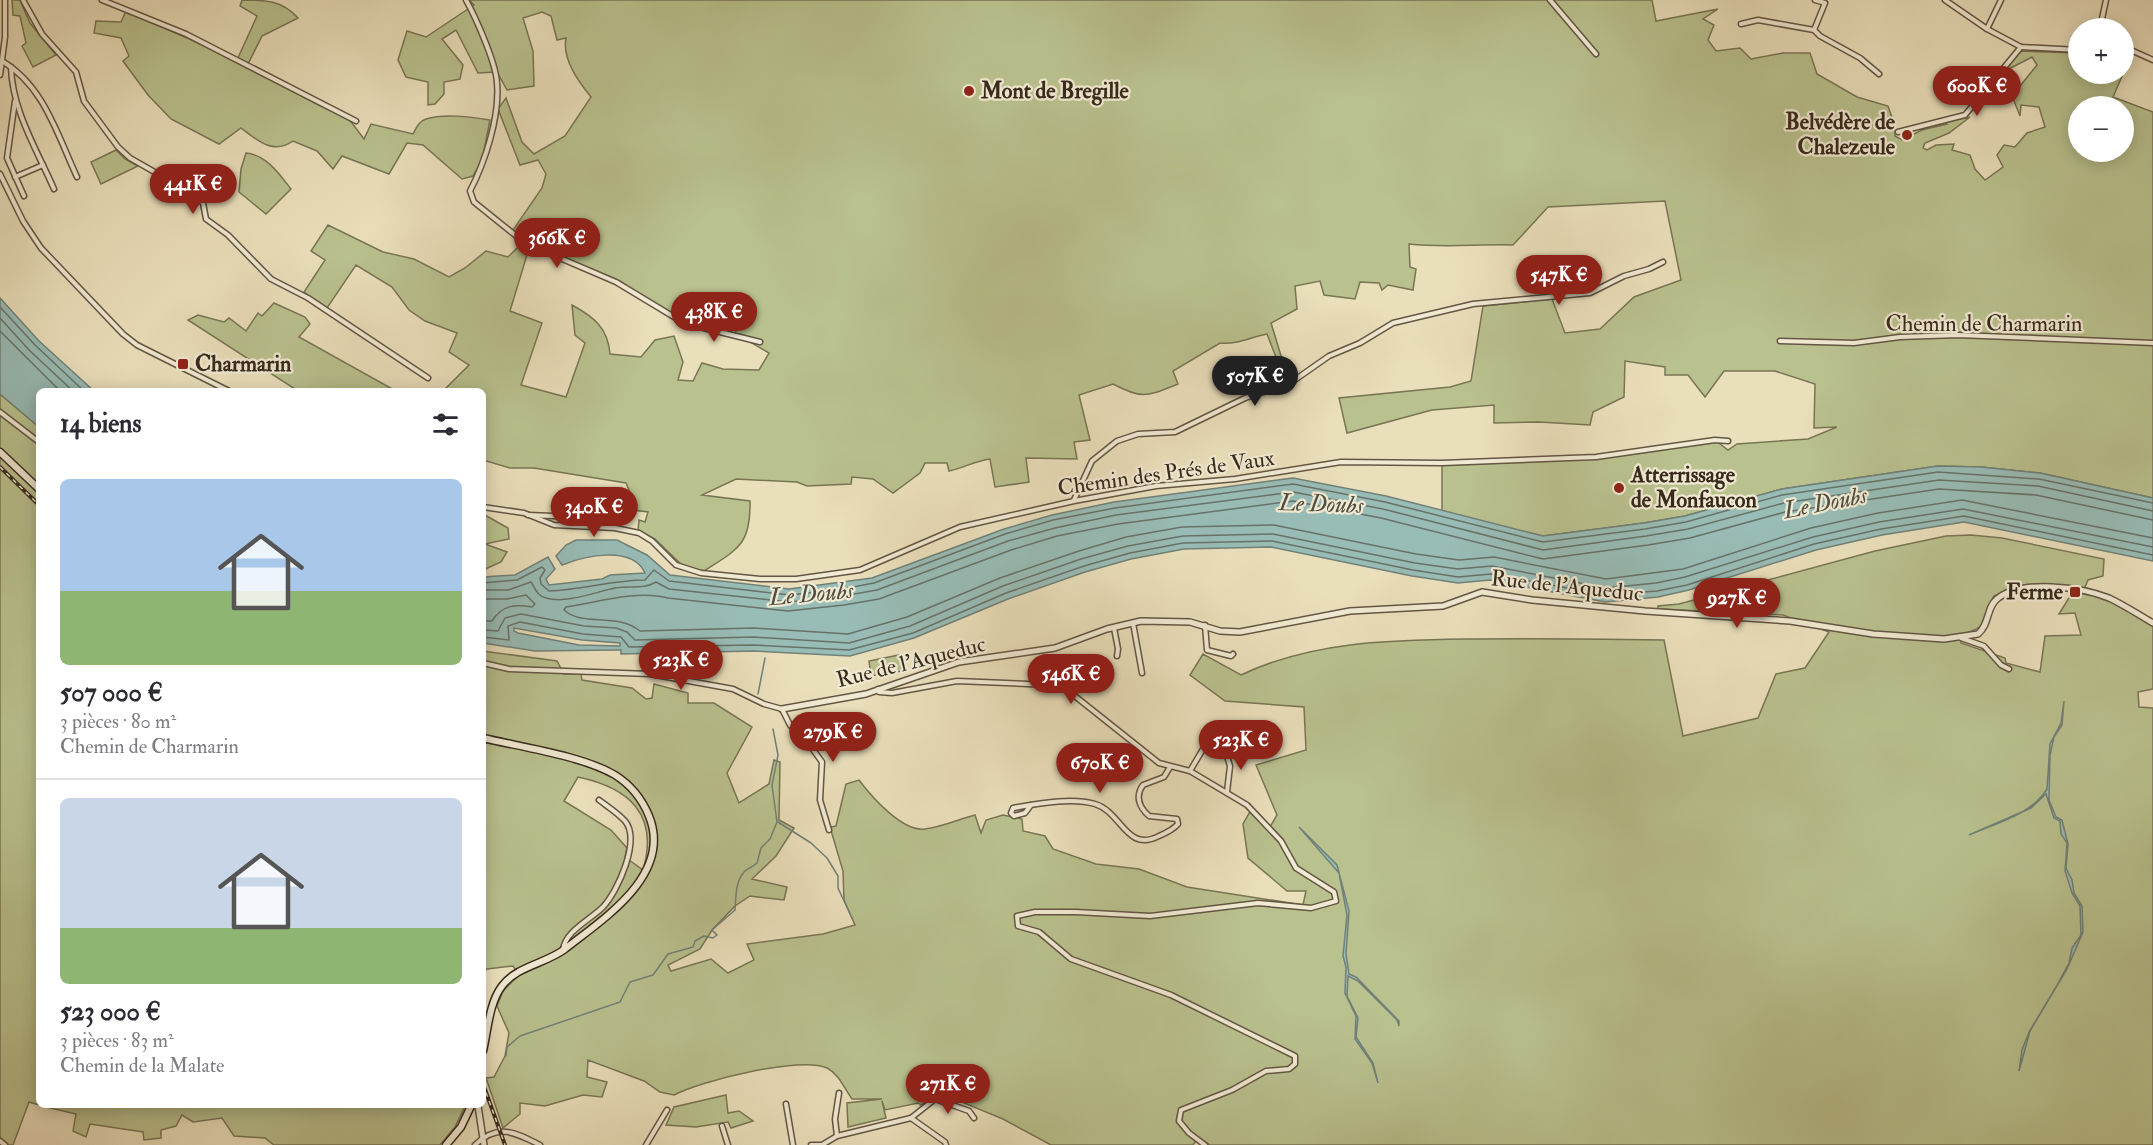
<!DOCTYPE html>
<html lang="fr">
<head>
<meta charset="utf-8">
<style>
  :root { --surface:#fff; --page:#f2f2f3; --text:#2b2b33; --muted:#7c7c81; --line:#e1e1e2; --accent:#8f2418 }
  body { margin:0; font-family:"IM FELL Double Pica",serif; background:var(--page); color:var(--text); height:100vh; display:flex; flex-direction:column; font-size:22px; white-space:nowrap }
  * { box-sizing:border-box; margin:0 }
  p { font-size:20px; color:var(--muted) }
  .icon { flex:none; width:33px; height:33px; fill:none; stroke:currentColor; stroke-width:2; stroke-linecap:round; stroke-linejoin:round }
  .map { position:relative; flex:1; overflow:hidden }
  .panel { position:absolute; left:36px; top:388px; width:450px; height:720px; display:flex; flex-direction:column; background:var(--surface); border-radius:9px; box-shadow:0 3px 15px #0003 }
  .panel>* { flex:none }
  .controls { position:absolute; left:2068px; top:18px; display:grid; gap:12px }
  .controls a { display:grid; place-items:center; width:66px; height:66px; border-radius:50%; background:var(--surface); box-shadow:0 3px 15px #0003; font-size:30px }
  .price { position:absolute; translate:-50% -51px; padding:0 14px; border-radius:21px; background:var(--accent); color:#fff; font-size:20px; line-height:39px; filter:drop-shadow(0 2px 3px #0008) }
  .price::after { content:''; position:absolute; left:50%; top:36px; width:18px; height:14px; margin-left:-9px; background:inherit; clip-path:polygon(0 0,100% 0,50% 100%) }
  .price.on { background:#222; color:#fff }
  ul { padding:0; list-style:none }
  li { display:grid; align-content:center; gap:12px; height:318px; padding:0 24px }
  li+li { border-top:2px solid var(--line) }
  li span { display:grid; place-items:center; height:186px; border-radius:9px; color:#555 }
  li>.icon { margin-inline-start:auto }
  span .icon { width:108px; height:108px; fill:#fffc; stroke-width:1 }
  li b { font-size:26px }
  h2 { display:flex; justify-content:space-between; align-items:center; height:72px; padding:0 24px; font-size:26px }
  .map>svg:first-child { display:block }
</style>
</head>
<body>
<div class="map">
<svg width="2153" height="1145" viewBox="0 0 2153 1145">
  <rect width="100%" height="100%" fill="#eadfbb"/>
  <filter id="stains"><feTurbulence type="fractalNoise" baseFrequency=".00333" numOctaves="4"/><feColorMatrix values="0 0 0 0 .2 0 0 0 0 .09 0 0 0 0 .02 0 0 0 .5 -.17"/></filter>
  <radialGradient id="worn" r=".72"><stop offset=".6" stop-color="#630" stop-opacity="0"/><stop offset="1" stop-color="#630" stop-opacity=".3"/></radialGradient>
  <!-- green -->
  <g fill="#b9c18e" stroke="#787555" stroke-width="1.5" fill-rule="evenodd">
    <polygon points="12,0 20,0 30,23 56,55 33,67 22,46 26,43 20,16 13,15"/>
    <path d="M242,0C265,0 282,0 298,18L262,36L247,66L315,103L349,119L364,139L371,124L413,134C416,128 419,121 426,119C444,113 471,117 490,120L482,161L473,176L462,179L423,145L407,143L389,174L342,156L333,169L317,151L293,141C273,155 258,141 241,128L219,144L171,119L148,95L123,61L129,56L121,38L94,33L96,21L121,22L126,11L237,60L257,16L240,6Z"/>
    <path d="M469,0H1652L1656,21L1718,9L1703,19L1714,25L1708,40L1716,51L1740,48L1751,59L1783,53H1810L1817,74L1857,97L1888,106L1895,126V136L1902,140L1922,130L1947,124L1945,122L1970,117L1949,133L1925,143L1923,148L1927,150L1936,145L1954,144L1952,150L1970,155L1975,169L1985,180L2003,167L1997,155L2004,145L2015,147L2027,133L2045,127L2039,107L2021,105L2020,116L2012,96L2037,65L2032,57L2001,73L2019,51L2079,53V74H2123L2113,97L2153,112V498L2040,473L1981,467L1938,466L1782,489L1685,516L1644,523L1543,536L1442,512V463L1619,456L1715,440L1728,450L1737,444L1808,439L1837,427L1814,428L1815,384L1775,371H1724L1705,397L1688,375H1665V367L1625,361L1624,397L1593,412L1590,425L1539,422L1494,423V405L1432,410L1347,433L1339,398L1450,387L1471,381L1483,306L1552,299L1565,333L1600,329L1634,297L1681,280L1665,201L1548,207L1513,245C1479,244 1442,248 1409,244L1410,267L1416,269L1413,290L1388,285L1382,290L1379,283L1360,282L1355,299L1324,295L1320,281L1295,286L1297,309L1271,323L1289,382L1286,383L1267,334C1251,337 1236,345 1220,343L1173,371L1178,384C1147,396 1143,400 1113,384L1079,395L1090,440L1074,442L1077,459L1026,458L1029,482L995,487L990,459C974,461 964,468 949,471L947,463H925L920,473L893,493L873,479L852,477L851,484L807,486L797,482L736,479L702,495L750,501C751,545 738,549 704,571L683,566L655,539L638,530L639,520L645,522L648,512L625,509L629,490L626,483L534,468H510L483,460V392L443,391L469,365L449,352L457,333L425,321L409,310L392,287L356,265L327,308L304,292L325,260L311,251L328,225L383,252L414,259L449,277L465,268L486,251L508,257L525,240L513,230L542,188L546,174L538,160L520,165L498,109L506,98L522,142L534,154L565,136L591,97C578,81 562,59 566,38L557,40L551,16L542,12L523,18L533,51L534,86L507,90L497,72L478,73L456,30L442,39L463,65L460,79L444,82V94L435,104L428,105V82L406,77L398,60L407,31L426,37L474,5ZM2079,106H2124V152H2079ZM530,245L620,281L652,303L684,320L691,307L710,315L715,310L741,319L735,333L769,353L759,370L723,369L702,363L693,381L678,380L683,362L674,336L655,340L641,357L610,354C608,328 594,317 572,305L575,335L585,343L566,397L521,385L542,323L510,311Z"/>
    <polygon points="116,150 125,159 138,166 101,184 91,162"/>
    <path d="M246,153C267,155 280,175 291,189L266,214L239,192L241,169Z"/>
    <polygon points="274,303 305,317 310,324 299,337 396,391 298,391 188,320 198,315 224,322 229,318 246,331 258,313 262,316"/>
    <polygon points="0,394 39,427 39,1105 29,1102 13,1145 0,1145"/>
    <polygon points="483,514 508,528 509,539 485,544 507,552 501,562 483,570"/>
    <path d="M1971,535L2002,538L2104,559L2103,576L2088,580L2083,592L2096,594L2153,623V689L2138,692L2139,707L2153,708V1145H1210L1198,1138L1193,1145H1051L1003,1119L964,1103L973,1089L957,1080L961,1072L949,1065C938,1084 941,1093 921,1105L918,1103L885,1110L882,1101L886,1118L848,1127L847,1103L882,1099H852C844,1088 839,1074 827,1068C800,1056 700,1081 674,1095L660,1092L644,1081L588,1060L587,1077L607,1082L602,1097L583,1095L545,1106L520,1103V1114L503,1128L486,1078L494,1077L505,1056L509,1033L497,1006L503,991L519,975L513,966L487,969L483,973V651L557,661L564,674H581L582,680L632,688L646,699L652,698L654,684L688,693V703H714L752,727L727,773L739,803L769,784L774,760L780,762L779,820L794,828L776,856L752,879L787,887L784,900L750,896L735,906L712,930L700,949L668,965L671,971L711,959L728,973L754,960L747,944L823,934L855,925L844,900L843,871L830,827L836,826L846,784L859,780C871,796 902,832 925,829C942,827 959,819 975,815L981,833L986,820L1003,815L1022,819L1023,831L1045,836L1053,849L1096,864L1139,869L1187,887L1303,905L1306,891H1287L1248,858L1243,824L1251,810L1270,827L1277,815L1256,765L1306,750L1304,707L1225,701L1190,675L1203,654L1241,675C1312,641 1391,640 1468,639C1534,638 1599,639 1664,640L1683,736L1758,718L1776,674L1805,668L1829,632L1783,615L1658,609V606L1679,604L1875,551L1946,536ZM2032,584L2071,588L2069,598L2059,614L2075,613L2081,635L2045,636L2040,672L2006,663L2005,658L1961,643L1960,634C1991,629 1981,618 1994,596ZM578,777C630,788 659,815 643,870L625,857L627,848L611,830L564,801Z"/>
    <polygon points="899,655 902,671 871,676 869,661"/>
    <polygon points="726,1095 728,1113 739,1111 753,1121 731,1128 728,1122 696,1127 666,1125 674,1107"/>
    <polygon points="42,1106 465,1106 455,1127 440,1145 274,1145 265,1138 234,1136 222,1118 193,1122 182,1115 176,1126 161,1130 161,1138 144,1140 143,1132 90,1124 86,1137 73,1131 76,1114"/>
  </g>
  <!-- water -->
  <g fill="#98bcb6" stroke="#718178" stroke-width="1.5" fill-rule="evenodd">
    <polygon points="0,298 39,341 94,391 39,392 39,427 0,394"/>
    <path d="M1938,466L1981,467L2040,473L2153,498V561L1964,522L1882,535L1816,550L1689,590L1658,597L1605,602L1490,580L1458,583L1412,576L1271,547L1184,549L1131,559L1085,572L1008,599L914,638L850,656L754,651L621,654V650H616L535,651L483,643V577L515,575L548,557L555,569L546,579L549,585L602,579L610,575L645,573C632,545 584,556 562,565L556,556L566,545L576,540H617L647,555L670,575L789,589L872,578L1004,529L1052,515L1114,502L1293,478L1386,496L1543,536L1644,523L1685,516L1782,489ZM514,628L582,640L620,643V646L579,645L518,633L514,631Z"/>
    <path d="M2064,701L2062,725L2054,737L2050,755L2049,800L2056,817L2062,820L2068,844L2066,868L2072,880L2074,893L2082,906L2083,932L2067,969L2030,1031L2019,1071L2022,1050L2029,1032L2056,987L2069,963L2072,948L2081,935L2080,906L2072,893L2065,871L2067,843L2061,834L2060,821L2054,818L2046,794L2031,808L1969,835C1996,823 2031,815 2047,789L2050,744L2061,723Z"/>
    <polygon points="1299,827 1337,865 1349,911 1346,954 1349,974 1356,977 1399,1021 1399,1026 1397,1020 1358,981 1348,976 1347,996 1358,1018 1356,1037 1373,1063 1378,1083 1372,1063 1355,1039 1356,1016 1345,993 1346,967 1343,956 1347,915 1339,873"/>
  </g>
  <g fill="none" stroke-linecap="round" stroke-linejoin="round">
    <!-- shore -->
    <g stroke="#687269" stroke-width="1.5">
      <polyline points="0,307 35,345 85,392"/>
      <polyline points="0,318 29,350 74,392"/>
      <polyline points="0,331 61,392"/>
      <path d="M2153,520L2036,495L1939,489L1785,512L1690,538L1648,545L1543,559L1381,518L1293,501L1118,524L1057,536L1011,550L879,599L844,605L788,611L668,598C636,590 599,602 566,607L564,610C582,627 617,612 640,631L754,628L848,634L907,617L1000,578L1079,551L1126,537L1182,527L1274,525L1416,554L1459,560L1494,557L1606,579L1683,569L1811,528L1878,513L1962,500L2153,538"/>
      <path d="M483,583L517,580L542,567L545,570L540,578L541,584L549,591C582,590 612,580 645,580L654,570L669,581L763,592L790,595L842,589L874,583L1005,534L1053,520L1115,508L1293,484L1385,502L1543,542L1645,529L1686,522L1782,495L1938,472L2039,479L2153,503"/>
      <path d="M483,590H508L531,582C535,588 537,596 546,598C567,604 595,592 615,588C630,585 643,590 656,582L669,589L789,602L843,596L877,590L1008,541L1055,528L1116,515L1293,492L1383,509L1543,550L1646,536L1688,529L1784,503L1939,480L2038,486L2153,511"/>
      <path d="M483,599H507L526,595L535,604L532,607C515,604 502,605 492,621H483"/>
      <polyline points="483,630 498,631 505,618 521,614 584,626 616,628 627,632 635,640 754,637 849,643 910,626 1003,586 1081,559 1128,546 1183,536 1273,534 1415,563 1458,569 1492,566 1606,588 1656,583 1685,577 1813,537 1879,522 1963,509 2153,547"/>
      <polyline points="483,637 509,640 508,626 520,622 583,634 621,637 629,647 754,645 849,650 913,633 1006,593 1084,566 1130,553 1183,543 1272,541 1413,570 1458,577 1491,574 1605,595 1657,591 1687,585 1814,544 1881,529 1964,516 2153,555"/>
    </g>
    <!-- stream -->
    <g stroke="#718178" stroke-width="1.5">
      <polyline points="758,694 765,658"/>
      <polyline points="778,822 811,843 827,858 838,876 838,888 852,918"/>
      <path d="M506,1056L507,1047L520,1036L620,1002L630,982L653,975L668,954L693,947L695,941L704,936L713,938L717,935L712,930L735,910C736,897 735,881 745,871C748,868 753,867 757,863L761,848L770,839L777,822L772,785L778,755L773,729"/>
    </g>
    <defs>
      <g id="minor">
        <polyline points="23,0 42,34 76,72 84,101 118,147 130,158 195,195 203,203 206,219 228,235 271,279 308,298 428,378"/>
        <polyline points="102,0 186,34 356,121"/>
        <path d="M466,0C476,18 496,63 497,83C500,117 485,162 470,191L474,202L525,243L616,282L684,323L760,342"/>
        <polyline points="1550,0 1596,54"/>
        <polyline points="1945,0 1987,29 2021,47 2079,50"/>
        <polyline points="1741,24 1758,20 1814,30 1820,36 1860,58 1879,74"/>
        <polyline points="2100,28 2106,0"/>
        <polyline points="1987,29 2001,0"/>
        <polyline points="1814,30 1825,3 1815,0"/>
        <polyline points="2124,53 2133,51 2153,60"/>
        <path d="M2,61C44,86 57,134 77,177"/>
        <path d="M11,67C12,110 37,150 54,189"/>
        <polyline points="0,75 5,37 5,0"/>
        <polyline points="1954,78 1979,97"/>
        <polyline points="15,101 7,158 24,196"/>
        <polyline points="1898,132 1965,115 2021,47"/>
        <polyline points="0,174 23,221 41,248 123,334 137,345 231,392"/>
        <polyline points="15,177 43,165"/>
        <polyline points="1780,341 1854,343 1900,337 1958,335 2153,343"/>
        <polyline points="0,412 39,442"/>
        <polyline points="1074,500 1092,461 1117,441 1138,434 1175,432 1245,398 1289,384 1329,356 1360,343 1393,323 1473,304 1590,293 1624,276 1649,269 1663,262"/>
        <polyline points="483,507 524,513 554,525 615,528 639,533 652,541 676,565 701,573 760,579 796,579 860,570 960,527 1074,501 1156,486 1235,479 1341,462 1442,463 1596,457 1715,440 1728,441"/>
        <polyline points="528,515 601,518"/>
        <polyline points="1133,623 1142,673"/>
        <polyline points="1205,625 1207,650 1231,656 1233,654"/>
        <polyline points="1114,628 1118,649 1117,656"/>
        <polyline points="1961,638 1984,646 2001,665 2009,669"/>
        <polyline points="483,663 509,669 650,674 733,689 764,704 782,709 790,725 809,744 822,762 820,800 829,830"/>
        <polyline points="878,689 879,692 892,693 957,681 1051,685 1066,689 1159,763 1190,771 1247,805 1281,841 1296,868 1334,892 1336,901 1311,908 1258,903 1150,916 1076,912 1035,912 1017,916 1018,926 1039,932 1071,959 1171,995 1295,1056 1295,1064 1289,1069 1266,1071 1232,1090 1181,1110 1179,1121 1189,1133 1205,1145"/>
        <polyline points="1226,753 1230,766 1227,792"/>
        <polyline points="1190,771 1209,739 1210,730"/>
        <path d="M1031,805L1025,813L1014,816L1011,813L1013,808C1037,804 1071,797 1095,804C1122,812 1126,853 1159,836C1166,833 1173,830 1178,824L1177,819L1149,816C1139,807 1135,796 1143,785L1164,777L1170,767"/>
        <path d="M563,950C565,931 590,920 603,907C618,891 641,840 625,821C618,813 607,806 599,800"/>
        <polyline points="786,1104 793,1145"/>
        <polyline points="911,1118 945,1142 946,1145"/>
        <polyline points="722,1126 728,1145"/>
        <polyline points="837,1136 835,1119 839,1093"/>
        <polyline points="0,1141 5,1145"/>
        <path d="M475,1145C497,1123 515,1132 540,1145"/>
        <polyline points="646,1145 667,1110"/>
        <polyline points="811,1145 822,1145 837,1136 911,1118 935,1099 969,1111 974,1118"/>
      </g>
      <g id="tertiary">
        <path d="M782,709L866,694L959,662L1055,648L1107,629L1141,621L1190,622L1220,631L1240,632L1350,611L1443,606L1482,592L1532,600L1645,611L1790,621L1873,634L1944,639L1978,634C1990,624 1986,608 1997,599C2021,579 2081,587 2109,598C2124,605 2139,615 2153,623"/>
        <polyline points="478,1106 484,1145"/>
      </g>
      <g id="secondary">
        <polyline points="0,452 39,489"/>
        <path d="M483,738C521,747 583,756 615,775C631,785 642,799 649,816C673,875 603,919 565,949C545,964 517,966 502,986C489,1003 488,1030 483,1051"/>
        <polyline points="446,1145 461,1127 471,1106"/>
      </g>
    </defs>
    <!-- minor casing -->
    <use href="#minor" stroke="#645644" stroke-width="7"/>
    <!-- tertiary casing -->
    <use href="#tertiary" stroke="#645644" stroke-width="8"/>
    <!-- secondary casing -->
    <use href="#secondary" stroke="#37291c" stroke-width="9"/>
    <!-- minor -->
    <use href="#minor" stroke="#f1ead3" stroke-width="4"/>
    <!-- tertiary -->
    <use href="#tertiary" stroke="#f1ead3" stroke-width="5"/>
    <!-- secondary -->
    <use href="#secondary" stroke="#f1ead3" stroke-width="6"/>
    <defs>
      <g id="rail">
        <polyline points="0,467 39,505"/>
        <polyline points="483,1084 505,1145"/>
      </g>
    </defs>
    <!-- rail casing -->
    <use href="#rail" stroke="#37291c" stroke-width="4"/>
    <!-- rail -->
    <use href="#rail" stroke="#f1ead3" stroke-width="1.5" stroke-dasharray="4.5" stroke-linecap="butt"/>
  </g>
  <!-- markers -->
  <g fill="#8f2418" stroke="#f1ead3" stroke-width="2">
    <circle cx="969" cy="91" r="6"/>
    <circle cx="1907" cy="135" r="6"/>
    <rect x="177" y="358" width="12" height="12" rx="3"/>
    <circle cx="1619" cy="488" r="6"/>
    <rect x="2069" y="586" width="12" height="12" rx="3"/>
  </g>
  <g text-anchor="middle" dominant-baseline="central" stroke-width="4.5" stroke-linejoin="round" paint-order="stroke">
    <!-- poi labels -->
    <g font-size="22" font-weight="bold" fill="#37291c" stroke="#f1ead3" text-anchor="start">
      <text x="981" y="91">Mont de Bregille</text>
      <text x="1895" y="122" text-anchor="end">Belvédère de<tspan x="1895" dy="25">Chalezeule</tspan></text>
      <text x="195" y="364">Charmarin</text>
      <text x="1631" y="475">Atterrissage<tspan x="1631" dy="25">de Monfaucon</tspan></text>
      <text x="2063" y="592" text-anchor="end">Ferme</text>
    </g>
    <!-- street labels -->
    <g font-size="22" fill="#37291c" stroke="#f1ead3">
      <text x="1984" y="324">Chemin de Charmarin</text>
      <text transform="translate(1166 473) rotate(-8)">Chemin des Prés de Vaux</text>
      <text transform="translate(1567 586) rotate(6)">Rue de l'Aqueduc</text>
      <text transform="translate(911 662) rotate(-14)">Rue de l'Aqueduc</text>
    </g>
    <!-- water labels -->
    <g font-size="24" font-style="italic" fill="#4f4e42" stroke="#f1ead3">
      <text transform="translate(1825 503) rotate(-11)">Le Doubs</text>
      <text transform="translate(1321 504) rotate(2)">Le Doubs</text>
      <text transform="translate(811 594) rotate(-5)">Le Doubs</text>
    </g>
  </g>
  <rect width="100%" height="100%" filter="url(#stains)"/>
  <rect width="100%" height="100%" fill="url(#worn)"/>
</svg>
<div class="controls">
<a>+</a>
<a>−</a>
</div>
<b class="price" style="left:1977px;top:117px">600K €</b>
<b class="price" style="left:193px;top:215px">441K €</b>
<b class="price" style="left:557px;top:269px">366K €</b>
<b class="price" style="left:1559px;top:306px">547K €</b>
<b class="price" style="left:714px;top:343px">438K €</b>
<b class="price on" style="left:1255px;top:407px">507K €</b>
<b class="price" style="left:594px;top:538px">340K €</b>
<b class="price" style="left:1737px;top:629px">927K €</b>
<b class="price" style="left:681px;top:691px">523K €</b>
<b class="price" style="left:1071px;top:705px">546K €</b>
<b class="price" style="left:833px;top:763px">279K €</b>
<b class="price" style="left:1241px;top:771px">523K €</b>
<b class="price" style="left:1100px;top:794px">670K €</b>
<b class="price" style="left:948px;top:1115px">271K €</b>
<section class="panel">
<h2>14 biens<svg class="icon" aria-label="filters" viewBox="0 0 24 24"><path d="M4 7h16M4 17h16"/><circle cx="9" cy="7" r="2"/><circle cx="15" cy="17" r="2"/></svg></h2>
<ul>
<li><span style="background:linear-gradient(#a9c7e8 60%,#8fb573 0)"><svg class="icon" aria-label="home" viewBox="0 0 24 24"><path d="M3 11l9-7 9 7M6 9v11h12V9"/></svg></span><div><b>507 000 €</b><p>3 pièces · 80 m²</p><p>Chemin de Charmarin</p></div></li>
<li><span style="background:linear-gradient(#c9d6e8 70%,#8fb573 0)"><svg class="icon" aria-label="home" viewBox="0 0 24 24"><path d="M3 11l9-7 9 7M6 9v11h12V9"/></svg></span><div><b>523 000 €</b><p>3 pièces · 83 m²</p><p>Chemin de la Malate</p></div></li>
</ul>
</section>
</div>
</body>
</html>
